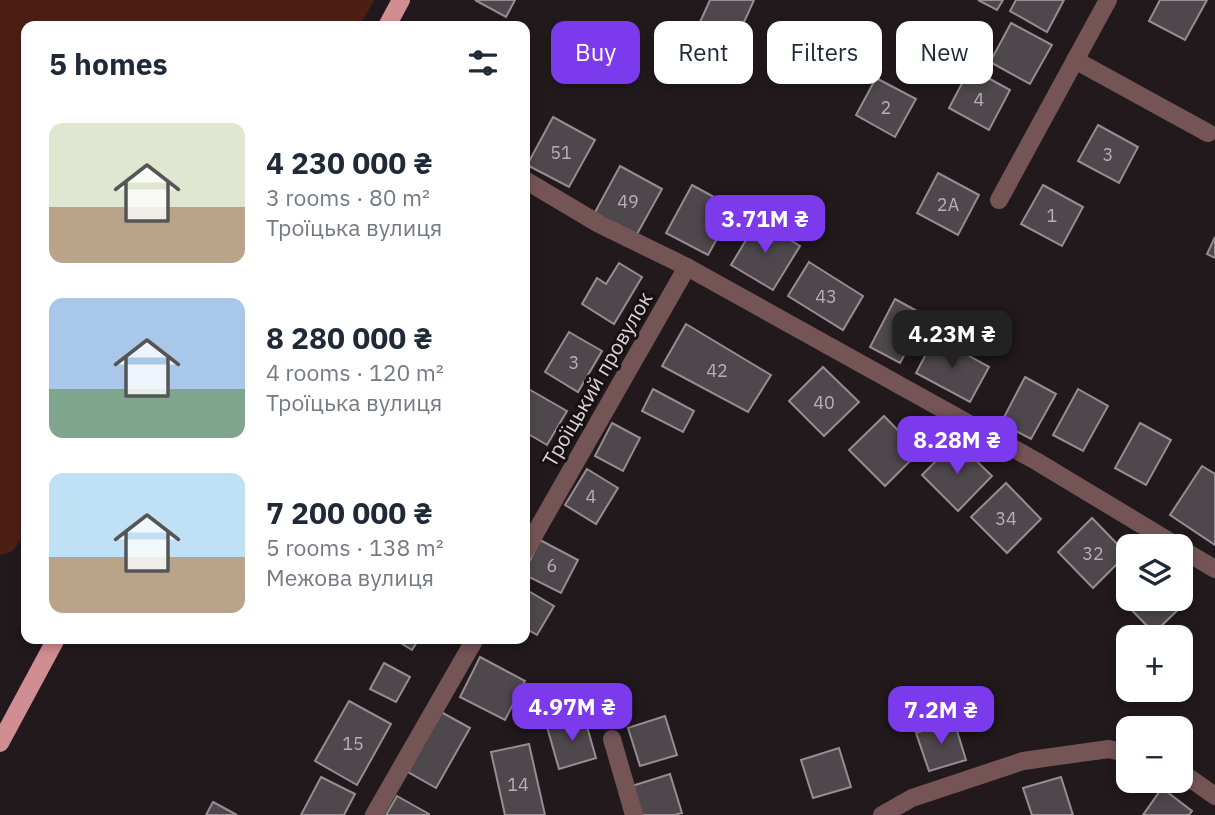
<!DOCTYPE html>
<html lang="en">
<head>
<meta charset="utf-8">
<style>
  :root { --surface:#fff; --page:#f2f2f3; --text:#1f2937; --muted:#747a83; --accent:#7c3aed }
  body { margin:0; font-family:"IBM Plex Sans",sans-serif; background:var(--page); color:var(--text); height:100vh; display:flex; flex-direction:column; font-size:26px; white-space:nowrap }
  * { box-sizing:border-box; margin:0 }
  p { font-size:23px; color:var(--muted) }
  .icon { flex:none; width:38px; height:38px; fill:none; stroke:currentColor; stroke-width:2; stroke-linecap:round; stroke-linejoin:round }
  .map { position:relative; flex:1; overflow:hidden }
  .drawer { position:absolute; left:21px; top:21px; width:509px; height:623px; display:flex; flex-direction:column; background:var(--surface); border-radius:14px; box-shadow:0 4px 10px #0003 }
  .drawer>* { flex:none }
  .banner { position:absolute; left:551px; top:21px; width:558px; height:63px; display:flex; gap:14px }
  .controls { position:absolute; left:1116px; top:534px; display:grid; gap:14px }
  .controls a { display:grid; place-items:center; width:77px; height:77px; border-radius:14px; background:var(--surface); box-shadow:0 4px 10px #0003; font-size:35px }
  .price { position:absolute; translate:-50% -60px; padding:0 16px; border-radius:14px; background:var(--accent); color:#fff; font-size:23px; line-height:46px; filter:drop-shadow(0 2px 4px #0008) }
  .price::after { content:''; position:absolute; left:50%; top:42px; width:21px; height:16px; margin-left:-10px; background:inherit; clip-path:polygon(0 0,100% 0,50% 100%) }
  .price.selected { background:#222; color:#fff }
  ul { padding:0; list-style:none }
  li { display:flex; align-items:center; gap:21px; height:175px; padding:0 28px }
  li span { display:grid; place-items:center; flex:none; width:196px; height:140px; border-radius:14px; color:#555 }
  li>.icon { margin-inline-start:auto }
  span .icon { width:84px; height:84px; fill:#fffc; stroke-width:1 }
  li b { font-size:30px }
  h2 { display:flex; justify-content:space-between; align-items:center; height:84px; padding:0 28px; font-size:30px }
  .tag { padding:0 24px; border-radius:14px; background:var(--surface); box-shadow:0 4px 10px #0003; font-size:24px; line-height:63px }
  .tag.selected { background:var(--accent); color:#fff }
  .map>svg:first-child { display:block }
</style>
</head>
<body>
<div class="map">
<svg width="1215" height="815" viewBox="0 0 1215 815">
  <rect width="100%" height="100%" fill="#21191c"/>
  <!-- green -->
  <polygon fill="#4d1e14" points="0,0 374,0 360,26 26,26 26,532 13,551 0,555"/>
  <!-- building -->
  <g fill="#4e474c" stroke="#958d92" stroke-width="2">
    <polygon points="475,0 515,0 506,17"/>
    <polygon points="710,0 754,0 732,49 695,33"/>
    <polygon points="978,0 1003,0 997,10"/>
    <polygon points="1016,0 1064,0 1047,32 1010,11"/>
    <polygon points="1160,0 1207,0 1185,40 1149,21"/>
    <polygon points="1011,23 1052,45 1030,84 990,62"/>
    <polygon points="970,68 1010,90 989,130 949,108"/>
    <polygon points="876,78 916,99 895,137 856,115"/>
    <polygon points="553,117 595,140 569,187 527,165"/>
    <polygon points="1098,125 1138,147 1119,183 1078,161"/>
    <polygon points="620,166 662,189 636,236 594,214"/>
    <polygon points="938,173 979,195 958,235 917,213"/>
    <polygon points="692,185 734,208 708,255 666,233"/>
    <polygon points="1043,185 1083,207 1062,246 1021,224"/>
    <polygon points="758,220 800,246 773,290 731,265"/>
    <polygon points="1215,237 1215,258 1207,254"/>
    <polygon points="809,262 863,296 843,330 788,296"/>
    <polygon points="619,263 642,277 614,324 582,304 597,278 606,284"/>
    <polygon points="895,299 926,316 900,363 870,347"/>
    <polygon points="686,324 771,375 748,412 662,366"/>
    <polygon points="569,332 602,351 578,392 545,372"/>
    <polygon points="935,337 989,367 970,402 916,373"/>
    <polygon points="823,367 859,402 824,436 789,401"/>
    <polygon points="1025,377 1056,394 1031,439 1001,423"/>
    <polygon points="525,387 567,411 547,445 525,432"/>
    <polygon points="653,389 694,411 683,432 642,411"/>
    <polygon points="1078,389 1108,406 1083,451 1053,435"/>
    <polygon points="884,416 919,452 885,486 849,450"/>
    <polygon points="612,423 640,438 623,471 595,456"/>
    <polygon points="1140,423 1171,440 1146,485 1115,468"/>
    <polygon points="956,441 992,476 958,511 922,475"/>
    <polygon points="1202,466 1215,474 1215,545 1170,515"/>
    <polygon points="587,469 618,488 596,524 565,505"/>
    <polygon points="1006,483 1041,519 1007,553 971,517"/>
    <polygon points="1092,518 1127,554 1093,588 1058,552"/>
    <polygon points="540,540 578,560 561,593 525,575 525,570"/>
    <polygon points="1129,588 1129,598 1181,598 1181,592 1189,599 1154,633 1119,597"/>
    <polygon points="525,589 554,606 537,635 525,628"/>
    <polygon points="394,639 419,639 412,650"/>
    <polygon points="480,657 525,681 505,720 460,697"/>
    <polygon points="384,663 410,677 396,702 370,689"/>
    <polygon points="349,701 391,724 357,785 315,761"/>
    <polygon points="441,712 470,728 436,788 408,772"/>
    <polygon points="584,716 596,758 559,769 547,727"/>
    <polygon points="665,716 677,755 640,766 628,728"/>
    <polygon points="954,721 966,760 929,771 916,733"/>
    <polygon points="529,744 545,815 505,815 491,752"/>
    <polygon points="839,748 851,787 813,798 801,760"/>
    <polygon points="670,774 682,813 674,815 642,815 632,786"/>
    <polygon points="321,777 355,794 344,815 301,815"/>
    <polygon points="1061,777 1073,815 1032,815 1023,788"/>
    <polygon points="1162,788 1192,811 1189,815 1143,815"/>
    <polygon points="397,796 429,814 429,815 386,815"/>
    <polygon points="213,802 237,815 206,815"/>
  </g>
  <g fill="none" stroke-linecap="round" stroke-linejoin="round">
    <!-- minor -->
    <g stroke="#755456" stroke-width="18">
      <polyline points="1075,60 1208,133"/>
      <polyline points="525,180 599,224 687,267 1036,461 1177,546"/>
      <polyline points="999,200 1108,0"/>
      <polyline points="1181,549 1215,569"/>
      <polyline points="525,551 687,267"/>
      <polyline points="612,739 634,815"/>
      <polyline points="1181,772 1215,796"/>
      <polyline points="374,815 475,639"/>
      <polyline points="882,815 912,798 1023,761 1109,749 1129,754"/>
    </g>
    <!-- major -->
    <g stroke="#d08d92" stroke-width="18">
      <polyline points="387,26 401,0"/>
      <polyline points="0,743 56,639"/>
    </g>
  </g>
  <g text-anchor="middle" dominant-baseline="central" stroke-width="6" stroke-linejoin="round" paint-order="stroke">
    <!-- number labels -->
    <g font-size="18" fill="#b6b0b2">
      <text x="979" y="99">4</text>
      <text x="886" y="107">2</text>
      <text x="561" y="152">51</text>
      <text x="1108" y="154">3</text>
      <text x="628" y="201">49</text>
      <text x="948" y="204">2А</text>
      <text x="1052" y="215">1</text>
      <text x="826" y="296">43</text>
      <text x="574" y="362">3</text>
      <text x="717" y="370">42</text>
      <text x="824" y="402">40</text>
      <text x="591" y="496">4</text>
      <text x="1006" y="518">34</text>
      <text x="1093" y="553">32</text>
      <text x="552" y="565">6</text>
      <text x="353" y="743">15</text>
      <text x="518" y="784">14</text>
    </g>
    <!-- street labels -->
    <g font-size="21" fill="#d8d3d4" stroke="#171013">
      <text transform="translate(597 379) rotate(-60)">Троїцький провулок</text>
    </g>
  </g>
</svg>
<div class="controls">
<a><svg class="icon" aria-label="layers" viewBox="0 0 24 24"><path d="M12 4l9 5-9 5-9-5zM3 14l9 5 9-5"/></svg></a>
<a>+</a>
<a>−</a>
</div>
<b class="price" style="left:765px;top:255px">3.71M ₴</b>
<b class="price selected" style="left:952px;top:370px">4.23M ₴</b>
<b class="price" style="left:957px;top:476px">8.28M ₴</b>
<b class="price" style="left:572px;top:743px">4.97M ₴</b>
<b class="price" style="left:941px;top:746px">7.2M ₴</b>
<div class="banner">
<a class="tag selected">Buy</a>
<a class="tag">Rent</a>
<a class="tag">Filters</a>
<a class="tag">New</a>
</div>
<section class="drawer">
<h2>5 homes<svg class="icon" aria-label="filters" viewBox="0 0 24 24"><path d="M4 7h16M4 17h16"/><circle cx="9" cy="7" r="2"/><circle cx="15" cy="17" r="2"/></svg></h2>
<ul>
<li><span style="background:linear-gradient(#dfe7d0 60%,#b9a48a 0)"><svg class="icon" aria-label="home" viewBox="0 0 24 24"><path d="M3 11l9-7 9 7M6 9v11h12V9"/></svg></span><div><b>4 230 000 ₴</b><p>3 rooms · 80 m²</p><p>Троїцька вулиця</p></div></li>
<li><span style="background:linear-gradient(#a9c7e8 65%,#7fa58c 0)"><svg class="icon" aria-label="home" viewBox="0 0 24 24"><path d="M3 11l9-7 9 7M6 9v11h12V9"/></svg></span><div><b>8 280 000 ₴</b><p>4 rooms · 120 m²</p><p>Троїцька вулиця</p></div></li>
<li><span style="background:linear-gradient(#bfe0f5 60%,#b9a48a 0)"><svg class="icon" aria-label="home" viewBox="0 0 24 24"><path d="M3 11l9-7 9 7M6 9v11h12V9"/></svg></span><div><b>7 200 000 ₴</b><p>5 rooms · 138 m²</p><p>Межова вулиця</p></div></li>
</ul>
</section>
</div>
</body>
</html>
